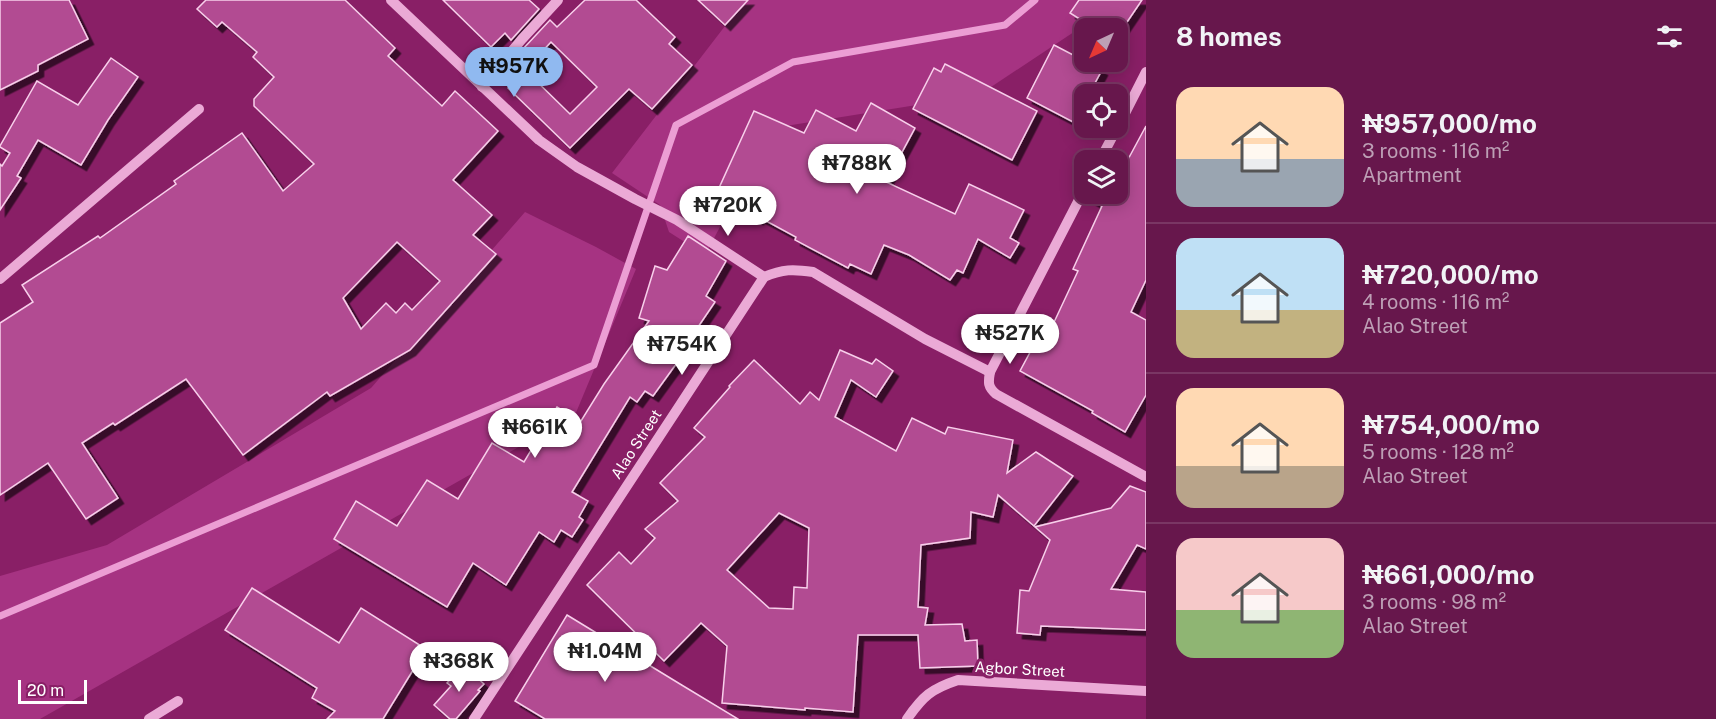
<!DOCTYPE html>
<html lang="en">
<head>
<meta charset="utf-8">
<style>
  :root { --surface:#67174c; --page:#6d2053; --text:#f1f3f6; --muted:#bd9fb5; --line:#7a3664; --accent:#90b9f0 }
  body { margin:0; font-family:"Public Sans",sans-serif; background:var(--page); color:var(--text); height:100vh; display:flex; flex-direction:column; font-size:22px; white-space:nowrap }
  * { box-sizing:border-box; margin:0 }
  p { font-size:20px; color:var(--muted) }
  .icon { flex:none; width:33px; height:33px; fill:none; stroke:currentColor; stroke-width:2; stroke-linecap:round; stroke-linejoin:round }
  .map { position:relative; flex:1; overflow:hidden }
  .side { display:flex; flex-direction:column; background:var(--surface); width:570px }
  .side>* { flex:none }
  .needle { width:39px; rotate:224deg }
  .tools { position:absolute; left:1074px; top:18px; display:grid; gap:12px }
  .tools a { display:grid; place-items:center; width:54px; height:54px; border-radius:12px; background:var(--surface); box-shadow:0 3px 15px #0003,0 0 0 2px var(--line); font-size:30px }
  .scale { position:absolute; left:18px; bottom:15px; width:69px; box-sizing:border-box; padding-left:6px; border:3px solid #fff; border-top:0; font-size:16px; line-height:21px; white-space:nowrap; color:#fff; -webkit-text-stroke:4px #891f66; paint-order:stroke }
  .price { position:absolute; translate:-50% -51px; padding:0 14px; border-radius:21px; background:#fff; color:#222; font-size:20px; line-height:39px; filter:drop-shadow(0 2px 3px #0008) }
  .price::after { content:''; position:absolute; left:50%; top:36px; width:18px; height:14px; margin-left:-9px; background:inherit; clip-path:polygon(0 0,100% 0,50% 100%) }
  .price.selected { background:var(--accent); color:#111 }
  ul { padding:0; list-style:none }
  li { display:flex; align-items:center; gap:18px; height:150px; padding:0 30px }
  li+li { border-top:2px solid var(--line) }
  li span { display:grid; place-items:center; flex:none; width:168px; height:120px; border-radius:18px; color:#555 }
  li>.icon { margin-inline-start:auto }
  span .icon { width:72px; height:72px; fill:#fffc; stroke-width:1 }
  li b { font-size:26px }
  h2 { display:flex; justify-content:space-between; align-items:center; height:72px; padding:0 30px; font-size:26px }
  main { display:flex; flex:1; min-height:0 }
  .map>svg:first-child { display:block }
</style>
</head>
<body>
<main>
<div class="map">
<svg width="1146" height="719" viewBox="0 0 1146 719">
  <defs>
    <filter id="shadow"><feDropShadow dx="5.5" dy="5.5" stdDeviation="0" flood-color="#0009"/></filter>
  </defs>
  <rect width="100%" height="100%" fill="#891f66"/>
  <!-- green -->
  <g fill="#a63382">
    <polygon points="745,0 1122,0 979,95 773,128 705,255 669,232 660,205 612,173"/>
    <polygon points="525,212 596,247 636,269 575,415 40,719 0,719 0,576 107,545 371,388"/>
  </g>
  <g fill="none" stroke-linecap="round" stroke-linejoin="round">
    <!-- stream -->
    <polyline stroke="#ec9ed4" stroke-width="7" points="0,616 594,365 676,125 793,62 1005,25 1035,0"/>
  </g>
  <!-- building -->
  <g fill="#b24c92" stroke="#f8cfeb" stroke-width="1.5" fill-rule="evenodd" filter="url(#shadow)">
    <polygon points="0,0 69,0 88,39 38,65 38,71 0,90"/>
    <path d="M206,0H345L395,48L388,56L442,106L455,91L498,131L453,180L492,215L473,235L496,254L410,350L330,396L327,392L243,455L186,379L115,425L113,423L82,443L118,498L86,519L48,463L0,495V323L33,302L22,285L98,236L100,238L176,184L174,181L242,133L283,191L314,164L254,106V99L274,77L253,57L257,52L222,22L217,27L197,9ZM397,242L440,281L412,310L405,303L396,313L386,303L361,329L343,298Z"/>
    <polygon points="443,0 529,0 539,9 511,40 505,33 491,47"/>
    <polygon points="585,0 636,0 675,37 669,44 692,65 652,109 629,89 570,148 508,88 525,70 570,114 597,87 551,42 533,61 522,50 550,20 557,27"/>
    <polygon points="698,0 748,0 725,25"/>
    <polygon points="1079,0 1142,0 1123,28 1094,28 1070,13"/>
    <polygon points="1054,45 1102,70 1089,94 1084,94 1084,104 1075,123 1027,98"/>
    <polygon points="111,58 138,77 108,120 81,165 38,140 17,176 21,178 0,210 0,164 2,166 10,153 0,147 0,146 37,81 78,105"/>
    <polygon points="945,64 1037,111 1012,160 913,109 934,68 941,72"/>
    <polygon points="871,103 915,128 886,182 955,214 969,184 1024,210 1010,238 1019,243 1010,258 978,239 963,273 957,270 950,280 909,255 884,245 871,274 850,264 848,268 795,240 796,237 759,217 758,219 714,199 754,111 804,133 816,110 856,131"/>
    <polygon points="1146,126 1146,280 1131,312 1146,320 1146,395 1125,432 1092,413 1093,411 1020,371 1041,332 1048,335 1078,271 1073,269 1102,206 1088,198 1091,194 1118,194 1118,159 1126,163"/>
    <polygon points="688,236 726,261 706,296 715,302 677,358 679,360 653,396 645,391 637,402 630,397 572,492 588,501 579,517 583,520 572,537 561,530 554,542 539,532 506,585 473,563 447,607 334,539 356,501 397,526 427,480 458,499 492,443 524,462 557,407 581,421 604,384 649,321 639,318 655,266 667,270"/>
    <path d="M840,350L872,364L876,359L893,371L876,397L851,380L835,417L896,451L912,418L945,434L948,427L1013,440L1007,473L1036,452L1073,476L1034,526L998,495L993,517L971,512L970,538L921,545L918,607L928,608L925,625L962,624L965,641L977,640L978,666L920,668L918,635H858L853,712L805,708V710L722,703L727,646L701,623L664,661L587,585L619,552L631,564L655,538L645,529L678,501L660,483L705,437L694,428L730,387L729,386L754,360L800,404L810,392L819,400ZM779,513L809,528L807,588L794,587L793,609L769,608L727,570Z"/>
    <polygon points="1130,486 1146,492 1146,549 1137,545 1111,589 1146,592 1146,630 1041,626 1040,635 1017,633 1020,590 1029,591 1050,540 1035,527 1111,508"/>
    <polygon points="252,588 339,643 361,608 426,649 383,719 327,719 335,711 312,698 317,688 225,630"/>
    <polygon points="567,615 680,684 738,719 545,719 515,701"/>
    <polygon points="463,665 484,684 478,690 480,691 456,719 450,719 434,705 451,686 447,683"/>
  </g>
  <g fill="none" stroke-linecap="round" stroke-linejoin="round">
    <!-- minor -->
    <g stroke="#ebaad6" stroke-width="10">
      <polyline points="391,0 539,140 577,167 635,199 677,220 764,277"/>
      <polyline points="482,87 522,39 558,0"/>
      <polyline points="1118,127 1146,72"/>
      <polyline points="1100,160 1117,128"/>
      <path d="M1084,190L990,372C988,383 988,387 996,394L1146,477"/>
      <polyline points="0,279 199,109"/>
      <polyline points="149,719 178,701"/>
      <path d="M474,719L764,277C783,269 793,269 813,272L925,339L990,372"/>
      <path d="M907,719C923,696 931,689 958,680L1146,691"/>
    </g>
  </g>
  <g text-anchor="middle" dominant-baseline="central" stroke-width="6" stroke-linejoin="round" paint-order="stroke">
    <!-- street labels -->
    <g font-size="15" fill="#fff" stroke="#891f66">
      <text transform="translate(636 444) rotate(-57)">Alao Street</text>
      <text transform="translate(1020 669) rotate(3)">Agbor Street</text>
    </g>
  </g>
</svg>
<div class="tools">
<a><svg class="needle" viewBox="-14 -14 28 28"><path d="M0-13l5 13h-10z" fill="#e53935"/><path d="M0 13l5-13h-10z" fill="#bd9fb5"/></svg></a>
<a><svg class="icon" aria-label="locate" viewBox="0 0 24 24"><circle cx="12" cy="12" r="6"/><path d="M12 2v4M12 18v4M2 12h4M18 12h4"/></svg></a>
<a><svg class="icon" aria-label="layers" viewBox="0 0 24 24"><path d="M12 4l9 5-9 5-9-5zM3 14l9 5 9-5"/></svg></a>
</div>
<div class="scale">20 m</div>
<b class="price selected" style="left:514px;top:98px">₦957K</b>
<b class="price" style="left:857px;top:195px">₦788K</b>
<b class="price" style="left:728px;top:237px">₦720K</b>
<b class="price" style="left:1010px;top:365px">₦527K</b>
<b class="price" style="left:682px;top:376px">₦754K</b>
<b class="price" style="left:535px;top:459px">₦661K</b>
<b class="price" style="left:605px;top:683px">₦1.04M</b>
<b class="price" style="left:459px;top:693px">₦368K</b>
</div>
<section class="side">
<h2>8 homes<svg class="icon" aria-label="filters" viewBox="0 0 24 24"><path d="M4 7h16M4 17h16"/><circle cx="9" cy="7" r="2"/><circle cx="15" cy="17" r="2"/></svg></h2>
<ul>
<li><span style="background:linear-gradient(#ffd9b3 60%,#9aa5b1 0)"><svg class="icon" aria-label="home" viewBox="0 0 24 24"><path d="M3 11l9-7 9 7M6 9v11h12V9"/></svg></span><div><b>₦957,000/mo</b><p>3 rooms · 116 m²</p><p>Apartment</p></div></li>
<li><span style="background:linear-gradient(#bfe0f5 60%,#c2b280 0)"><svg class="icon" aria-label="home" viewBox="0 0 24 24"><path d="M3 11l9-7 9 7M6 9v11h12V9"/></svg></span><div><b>₦720,000/mo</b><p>4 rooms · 116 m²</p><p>Alao Street</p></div></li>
<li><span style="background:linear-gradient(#ffd9b3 65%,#b9a48a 0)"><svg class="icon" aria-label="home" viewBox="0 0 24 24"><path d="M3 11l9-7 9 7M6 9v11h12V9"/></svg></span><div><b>₦754,000/mo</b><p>5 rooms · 128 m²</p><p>Alao Street</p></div></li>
<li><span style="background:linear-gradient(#f6c9c9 60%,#8fb573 0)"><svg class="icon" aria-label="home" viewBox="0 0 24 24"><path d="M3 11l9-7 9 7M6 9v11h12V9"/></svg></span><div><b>₦661,000/mo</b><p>3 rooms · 98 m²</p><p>Alao Street</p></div></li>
</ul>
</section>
</main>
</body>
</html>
